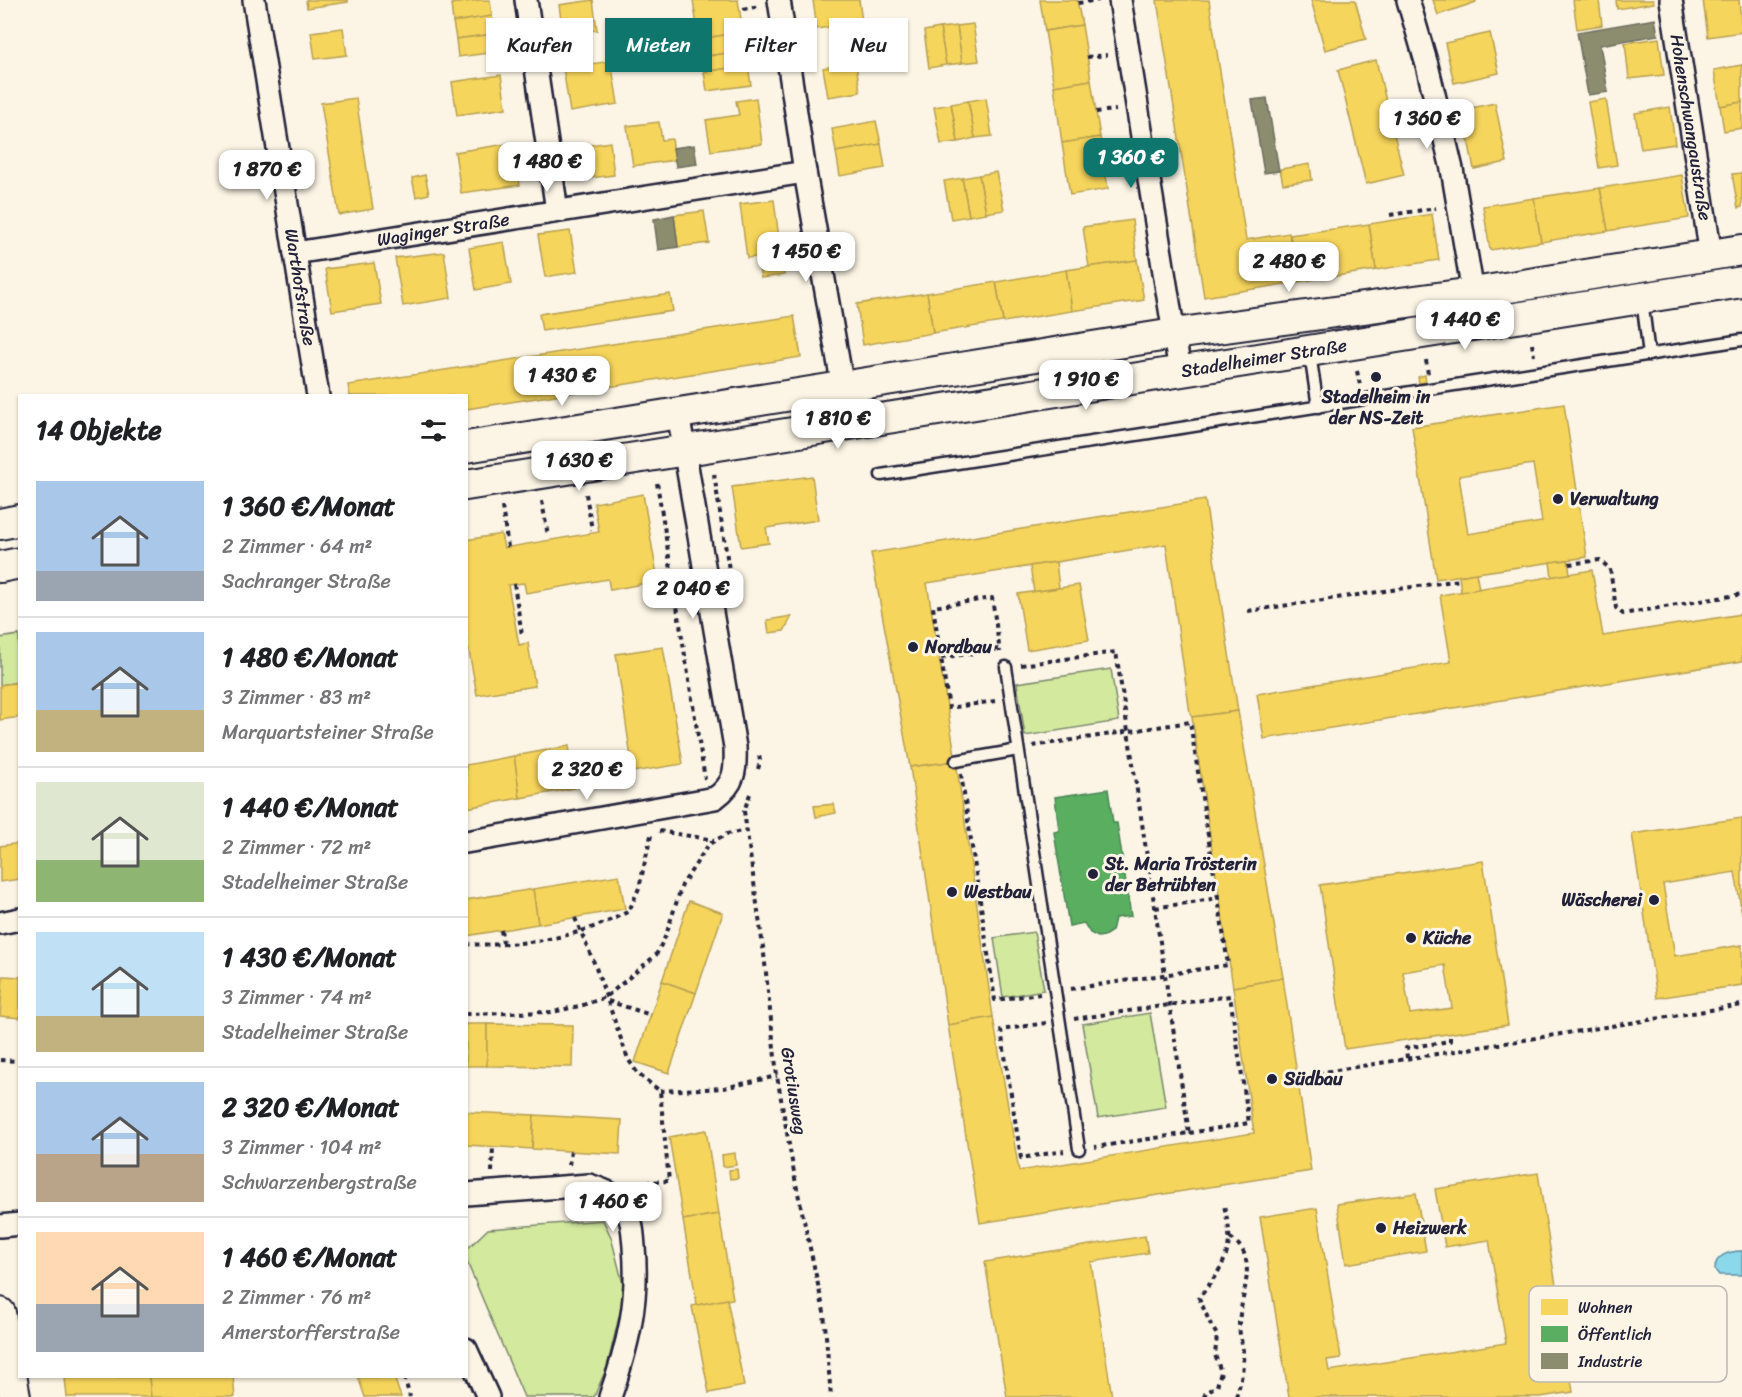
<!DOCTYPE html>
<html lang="de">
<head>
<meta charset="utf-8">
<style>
  :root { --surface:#fff; --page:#f2f2f2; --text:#202124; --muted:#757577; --line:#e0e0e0; --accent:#0f766e }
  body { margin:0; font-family:Sriracha,sans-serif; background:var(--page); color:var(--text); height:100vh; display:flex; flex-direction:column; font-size:22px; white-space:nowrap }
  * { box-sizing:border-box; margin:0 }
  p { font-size:20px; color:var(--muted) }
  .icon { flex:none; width:33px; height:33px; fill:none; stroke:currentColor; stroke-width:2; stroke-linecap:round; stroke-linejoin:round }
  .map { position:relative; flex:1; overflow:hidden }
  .panel { position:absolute; left:18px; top:394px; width:450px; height:984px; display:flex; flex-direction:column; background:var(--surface); border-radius:0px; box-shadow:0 2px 4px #0004 }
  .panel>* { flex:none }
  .hud { position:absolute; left:486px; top:18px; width:570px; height:54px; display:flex; gap:12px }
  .price { position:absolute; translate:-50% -51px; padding:0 14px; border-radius:12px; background:#fff; color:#222; font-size:20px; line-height:39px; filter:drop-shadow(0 2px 3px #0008) }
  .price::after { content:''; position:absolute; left:50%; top:36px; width:18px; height:14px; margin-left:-9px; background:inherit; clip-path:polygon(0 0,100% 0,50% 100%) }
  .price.selected { background:var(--accent); color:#fff }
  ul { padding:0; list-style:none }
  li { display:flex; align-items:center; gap:18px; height:150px; padding:0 18px }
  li+li { border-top:2px solid var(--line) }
  li span { display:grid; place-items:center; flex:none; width:168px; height:120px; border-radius:0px; color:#555 }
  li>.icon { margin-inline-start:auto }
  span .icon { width:72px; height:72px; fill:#fffc; stroke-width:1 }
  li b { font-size:26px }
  h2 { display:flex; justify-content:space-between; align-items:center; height:72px; padding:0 18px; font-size:26px }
  .tag { padding:0 21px; border-radius:0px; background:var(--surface); box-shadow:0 2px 4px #0004; font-size:21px; line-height:54px }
  .tag.selected { background:var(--accent); color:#fff }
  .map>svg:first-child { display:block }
</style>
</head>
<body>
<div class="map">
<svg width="1742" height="1397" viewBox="0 0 1742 1397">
  <rect width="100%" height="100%" fill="#fcf5e5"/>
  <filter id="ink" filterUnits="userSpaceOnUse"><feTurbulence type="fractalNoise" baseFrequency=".0167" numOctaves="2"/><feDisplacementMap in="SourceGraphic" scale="12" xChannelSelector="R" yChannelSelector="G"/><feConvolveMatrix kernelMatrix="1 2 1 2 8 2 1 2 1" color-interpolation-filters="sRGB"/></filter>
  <g filter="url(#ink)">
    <!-- green -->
    <g fill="#d2e99e" stroke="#7a866c" stroke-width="1.5">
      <polygon points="19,635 19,682 0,685 0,638"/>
      <polygon points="1111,669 1119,721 1025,736 1017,683"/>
      <polygon points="1034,932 1044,990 1003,997 994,938"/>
      <polygon points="1150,1013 1166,1107 1098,1118 1082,1024"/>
      <polygon points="603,1220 611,1237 625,1292 607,1367 594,1397 524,1397 467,1262 466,1250 488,1229"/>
    </g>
    <!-- water -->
    <path fill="#8bd8ea" stroke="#618fa4" stroke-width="1.5" d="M1742,1251V1275H1719L1715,1270C1714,1255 1730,1251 1742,1251Z"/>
    <!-- homes -->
    <g fill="#f6d55c" stroke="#b69f52" stroke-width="1.5" fill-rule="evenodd">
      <polygon points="306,0 348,0 348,2 307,8"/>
      <polygon points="479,0 490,0 492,16 453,22 451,4"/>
      <polygon points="593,0 597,30 563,34 559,5"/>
      <polygon points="693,0 738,0 743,32 699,39"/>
      <polygon points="813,0 859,0 862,22 817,29"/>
      <polygon points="1040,0 1077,0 1082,25 1045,31"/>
      <polygon points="1157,0 1209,0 1246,240 1289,233 1297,282 1204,297"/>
      <polygon points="1311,0 1355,0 1366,39 1325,50"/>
      <polygon points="1433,0 1475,0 1476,2 1438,15"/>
      <polygon points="1573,0 1599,0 1602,25 1577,29"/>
      <polygon points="1616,0 1653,0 1654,3 1617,9"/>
      <polygon points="1703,0 1739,0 1742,32 1708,37"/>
      <polygon points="492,16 494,34 456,39 453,22"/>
      <polygon points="869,22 873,43 850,47 847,26"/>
      <polygon points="892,24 896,37 877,42 874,28"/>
      <polygon points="973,24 979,61 962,63 957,26"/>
      <polygon points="1082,25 1091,80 1054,86 1045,31"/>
      <polygon points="957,26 962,63 946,65 940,28"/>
      <polygon points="343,28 347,55 315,59 311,32"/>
      <polygon points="940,28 946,65 929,68 924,31"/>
      <polygon points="743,32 746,50 702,57 699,39"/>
      <polygon points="1490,33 1499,73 1454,83 1445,43"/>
      <polygon points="494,34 497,52 458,57 456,39"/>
      <polygon points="1659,38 1664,75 1629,79 1625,43"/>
      <polygon points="886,42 888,52 861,57 859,47"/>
      <polygon points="859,47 861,59 846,61 844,49"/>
      <polygon points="746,50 748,65 704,72 702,57"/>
      <polygon points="1376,60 1404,175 1366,184 1338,70"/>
      <polygon points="611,61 618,104 570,112 563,68"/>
      <polygon points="856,63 860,92 828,97 823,68"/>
      <polygon points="748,65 751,85 707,91 704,72"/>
      <polygon points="1742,65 1742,102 1720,106 1714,70"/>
      <polygon points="501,75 506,108 457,115 452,82"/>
      <polygon points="1091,80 1100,137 1062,143 1054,86"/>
      <polygon points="356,98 373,209 339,215 321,103"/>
      <polygon points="756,98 762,144 711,151 706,120 739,115 736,101"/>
      <polygon points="986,98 992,136 975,138 968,101"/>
      <polygon points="1606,99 1617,165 1599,168 1588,102"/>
      <polygon points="968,101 975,138 958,142 951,104"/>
      <polygon points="1742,102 1742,128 1724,131 1720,106"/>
      <polygon points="1495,103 1507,162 1474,169 1462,110"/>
      <polygon points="951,104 958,142 941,144 934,107"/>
      <polygon points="1670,107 1675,144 1641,149 1635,113"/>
      <polygon points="876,121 881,144 836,152 832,129"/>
      <polygon points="659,122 662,140 672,139 675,160 633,166 627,126"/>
      <polygon points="1100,137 1108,189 1070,195 1062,143"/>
      <polygon points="610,142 614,175 581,179 577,147"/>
      <polygon points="513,143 520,185 461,193 455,152"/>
      <polygon points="881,144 885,168 840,176 836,152"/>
      <polygon points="1310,164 1312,180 1283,184 1280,169"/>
      <polygon points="996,172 1004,210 986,213 979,175"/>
      <polygon points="1742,173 1742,207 1738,208 1732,174"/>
      <polygon points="425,175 429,194 416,197 412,178"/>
      <polygon points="979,175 986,213 969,216 962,178"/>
      <polygon points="1682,175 1689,218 1608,231 1600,188"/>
      <polygon points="962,178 969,216 951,219 944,181"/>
      <polygon points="1600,188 1608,231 1541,242 1534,198"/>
      <polygon points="1534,198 1541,242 1490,250 1483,206"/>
      <polygon points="774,200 781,254 747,258 740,204"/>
      <polygon points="704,211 709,243 678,247 674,215"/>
      <polygon points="1432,214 1439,260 1376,270 1369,224"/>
      <polygon points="1132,220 1137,260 1089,267 1083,227"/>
      <polygon points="1369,224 1376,270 1297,282 1290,235"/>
      <polygon points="570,231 577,272 545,277 538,235"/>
      <polygon points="504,242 511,284 476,290 469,248"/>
      <polygon points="444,252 451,298 403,306 395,258"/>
      <polygon points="1137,260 1144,300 1072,311 1066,270"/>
      <polygon points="374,263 381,304 332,311 325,269"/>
      <polygon points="782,264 784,275 761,278 759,268"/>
      <polygon points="1066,270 1072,311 1003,322 996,282"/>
      <polygon points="996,282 1003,322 933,333 927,293"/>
      <polygon points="927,293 933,333 863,345 857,304"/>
      <polygon points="670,294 673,311 542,331 539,314"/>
      <polygon points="794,316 801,357 466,409 466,396 350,396 348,385"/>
      <polygon points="1425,375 1426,382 1419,383 1418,377"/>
      <path d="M1564,404L1587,557L1436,579L1412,427ZM1533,464L1542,522L1468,534L1459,476Z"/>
      <polygon points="812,476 818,520 766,528 769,543 741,547 732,487"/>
      <polygon points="643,494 658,581 610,590 608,579 526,593 524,583 508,585 519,645 528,643 535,686 477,695 466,635 466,540 501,534 504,548 599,532 594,503"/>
      <polygon points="1205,500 1238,711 1192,717 1190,713 1166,544 927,583 956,761 910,767 871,553"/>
      <polygon points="1568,560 1570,574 1552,577 1550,562"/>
      <polygon points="1056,562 1059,588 1034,592 1030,566"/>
      <polygon points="1592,570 1603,636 1742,614 1742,661 1264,739 1257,694 1451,662 1440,595"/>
      <polygon points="1476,573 1479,589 1461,592 1459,576"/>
      <polygon points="1079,585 1089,640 1027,650 1018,594"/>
      <polygon points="792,616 784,631 769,633 767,620"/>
      <polygon points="663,647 683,764 633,772 616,654"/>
      <polygon points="20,682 20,717 0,720 0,685"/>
      <polygon points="1238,711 1283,978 1233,987 1192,717"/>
      <polygon points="569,746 575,788 520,798 514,756"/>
      <polygon points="514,756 520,798 466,808 466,765"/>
      <polygon points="956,761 993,1017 948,1025 910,767"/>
      <polygon points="834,804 836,813 816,817 814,806"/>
      <polygon points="1742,818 1742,914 1735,872 1663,884 1675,956 1742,945 1742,985 1657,998 1632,834"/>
      <polygon points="20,843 20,879 0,882 0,846"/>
      <path d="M1483,861L1508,1025L1345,1049L1320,885ZM1445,965L1452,1008L1410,1014L1403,972Z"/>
      <polygon points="619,875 625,909 538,924 533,889"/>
      <polygon points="533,889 538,924 466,936 466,900"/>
      <polygon points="689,901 723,913 696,993 662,981"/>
      <polygon points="3,976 20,977 20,1018 0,1016"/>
      <polygon points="1283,978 1311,1171 980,1223 948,1025 993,1017 1019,1171 1254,1133 1233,987"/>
      <polygon points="662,981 696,993 669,1073 635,1062"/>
      <rect x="466" y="1024" width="21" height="42"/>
      <polygon points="487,1024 573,1025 572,1067 487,1066"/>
      <polygon points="466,1112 534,1115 532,1149 466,1145"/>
      <polygon points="534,1115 622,1120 620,1154 532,1149"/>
      <polygon points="706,1130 719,1214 683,1220 669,1137"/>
      <polygon points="735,1153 736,1165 723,1167 722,1155"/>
      <polygon points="737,1169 738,1178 730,1179 729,1170"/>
      <polygon points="1538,1173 1573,1392 1540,1397 1289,1397 1260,1217 1317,1208 1341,1358 1327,1360 1329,1371 1506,1343 1489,1240 1445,1247 1435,1189"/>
      <polygon points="1416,1193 1426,1251 1346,1264 1337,1204"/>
      <polygon points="719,1214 733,1299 697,1305 683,1220"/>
      <polygon points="1145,1236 1148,1253 1091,1262 1112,1397 1007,1397 985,1262"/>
      <polygon points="727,1299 744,1386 709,1393 692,1306"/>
      <polygon points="80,1377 149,1377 151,1397 67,1397 65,1378"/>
      <polygon points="149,1377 233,1377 235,1397 151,1397"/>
      <polygon points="358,1377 394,1377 401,1397 365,1397"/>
    </g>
    <!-- public -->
    <polygon fill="#5aae61" stroke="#498456" stroke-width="1.5" points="1108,789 1113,823 1117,823 1131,916 1115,918 1112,931 1104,936 1098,937 1090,933 1084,923 1069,926 1054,832 1059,831 1055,797"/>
    <!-- industry -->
    <g fill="#8c8c6e" stroke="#6c6c5f" stroke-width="1.5">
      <polygon points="1655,19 1658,35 1600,45 1608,92 1588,95 1577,32"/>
      <polygon points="1267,98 1279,171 1264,173 1252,100"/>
      <polygon points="694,145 697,164 676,167 673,148"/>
      <polygon points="674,215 678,247 658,250 654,219"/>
    </g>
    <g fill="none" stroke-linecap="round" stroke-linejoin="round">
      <defs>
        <g id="service">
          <polyline points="1642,299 1649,355"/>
          <polyline points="1310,354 1318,407"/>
          <polyline points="881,475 1742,340"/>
          <polyline points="1006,667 1079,1149"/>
          <polyline points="956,761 1018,750"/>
        </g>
        <g id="minor">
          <path id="s1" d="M254,0L318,396"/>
          <polyline points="526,0 557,211"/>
          <polyline points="779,0 805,172 843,388"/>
          <polyline points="1120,0 1180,371"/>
          <polyline points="1408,0 1427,65 1452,169 1473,293"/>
          <path id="s2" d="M1671,0L1711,255"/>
          <path id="s3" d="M295,253L805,172"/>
          <path d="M466,842L715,798C735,784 736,770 735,747L678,413"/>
          <polyline points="0,923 20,919"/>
          <path d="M466,1194L589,1185C601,1189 613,1193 621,1203C632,1214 633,1232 634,1247C639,1301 628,1346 610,1397"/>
          <polyline points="0,1226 20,1224"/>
          <polyline points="466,1349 488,1397"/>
        </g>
        <g id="secondary">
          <polyline points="466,447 1174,334 1473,293 1742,250"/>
          <path id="s4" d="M466,485L1742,282"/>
          <polyline points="0,524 20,520"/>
          <polyline points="0,567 20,563"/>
          <polyline points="0,1313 15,1397"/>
        </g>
      </defs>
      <!-- service casing -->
      <use href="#service" stroke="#22223b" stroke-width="15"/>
      <!-- minor casing -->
      <use href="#minor" stroke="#22223b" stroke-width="26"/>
      <!-- secondary casing -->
      <use href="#secondary" stroke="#22223b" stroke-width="34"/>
      <!-- path -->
      <g stroke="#22223b" stroke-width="4" stroke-dasharray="4.5 4.5" stroke-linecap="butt">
        <polyline points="1078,3 1099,0"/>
        <polyline points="743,9 760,6"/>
        <polyline points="1087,57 1107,55"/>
        <polyline points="1096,112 1116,110"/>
        <polyline points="1104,167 1128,165"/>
        <polyline points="1390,215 1436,208"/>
        <polyline points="1532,344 1534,356"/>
        <polyline points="1426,360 1428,374"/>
        <polyline points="1357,371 1360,385"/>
        <polyline points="714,474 732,589"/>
        <polyline points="657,483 705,779"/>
        <polyline points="586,494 592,530"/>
        <polyline points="542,501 548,536"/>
        <polyline points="502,507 508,547"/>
        <polyline points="1569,564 1600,560 1610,569 1616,608 1623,614 1742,594"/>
        <polyline points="514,584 522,635"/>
        <polyline points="1248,611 1460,580"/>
        <polyline points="941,658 999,649"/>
        <polyline points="1021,665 1116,652 1189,1133 1095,1147"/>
        <polyline points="995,701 949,708 933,607 992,598 1000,652"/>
        <polyline points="1033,746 1190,722 1218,898 1155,908"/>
        <polyline points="758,769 760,762 759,753"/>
        <polyline points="961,774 995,1000 1040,994"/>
        <polyline points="750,794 744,811 764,954 777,1076 796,1184 824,1312 831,1397"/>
        <polyline points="659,831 714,840"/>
        <polyline points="575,918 595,965 628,1059 638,1074 660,1091 669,1181 649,1182 636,1191"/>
        <polyline points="501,930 503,943"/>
        <path d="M466,944C521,947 581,938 629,911L639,888L652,831"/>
        <polyline points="1071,989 1228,965 1218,898"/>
        <polyline points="608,1001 651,1015"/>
        <polyline points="466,1014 553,1012 583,1005 606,997 656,955 666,935 682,885 709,844 727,834 747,830"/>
        <polyline points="1074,1019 1230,996 1249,1123 1189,1133"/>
        <polyline points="1046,1023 1001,1030 1021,1158 1064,1151"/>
        <polyline points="1407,1058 1406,1048 1450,1041 1450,1034"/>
        <polyline points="0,1060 19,1061"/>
        <polyline points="1318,1073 1742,1005"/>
        <polyline points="660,1091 724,1088 777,1076"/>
        <polyline points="569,1165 571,1151"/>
        <polyline points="492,1172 493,1146"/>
        <path d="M1230,1238C1261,1256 1240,1296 1239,1324C1239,1333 1242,1342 1243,1351C1244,1367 1241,1382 1236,1397"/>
        <polyline points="404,1377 410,1397"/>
        <path d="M1204,1397L1206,1392L1217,1386L1221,1372L1215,1355L1217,1335L1210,1323L1199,1298C1212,1281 1229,1261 1229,1238C1230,1228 1226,1216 1224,1205"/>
      </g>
      <!-- service -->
      <use href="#service" stroke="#fcf5e5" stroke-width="10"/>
      <!-- minor -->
      <use href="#minor" stroke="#fcf5e5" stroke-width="21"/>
      <!-- secondary -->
      <use href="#secondary" stroke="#fcf5e5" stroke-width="30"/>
    </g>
  </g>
  <!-- markers -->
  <g fill="#22223b" stroke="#fcf5e5" stroke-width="2">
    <circle cx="1376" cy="377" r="6"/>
    <circle cx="1558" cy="499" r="6"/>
    <circle cx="913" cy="647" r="6"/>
    <circle cx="1093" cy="874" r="6"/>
    <circle cx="952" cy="892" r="6"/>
    <circle cx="1654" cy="900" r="6"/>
    <circle cx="1411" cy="938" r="6"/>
    <circle cx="1272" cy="1079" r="6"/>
    <circle cx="1381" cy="1228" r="6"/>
  </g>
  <g text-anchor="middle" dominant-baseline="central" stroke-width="6" stroke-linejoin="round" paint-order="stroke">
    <!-- street labels -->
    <g font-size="18" fill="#22223b" stroke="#fcf5e5">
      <text stroke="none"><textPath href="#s2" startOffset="129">Hohenschwangaustraße</textPath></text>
      <text stroke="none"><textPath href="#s3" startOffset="150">Waginger Straße</textPath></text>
      <text stroke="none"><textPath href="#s1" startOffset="291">Warthofstraße</textPath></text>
      <text stroke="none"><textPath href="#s4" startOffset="808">Stadelheimer Straße</textPath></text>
      <text transform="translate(794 1091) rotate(81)">Grotiusweg</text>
    </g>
    <!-- poi labels -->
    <g font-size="18" font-weight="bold" fill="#22223b" stroke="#fcf5e5" text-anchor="start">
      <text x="1376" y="397" text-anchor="middle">Stadelheim in<tspan x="1376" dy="21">der NS-Zeit</tspan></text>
      <text x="1570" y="499">Verwaltung</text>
      <text x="925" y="647">Nordbau</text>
      <text x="1105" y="864">St. Maria Trösterin<tspan x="1105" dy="21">der Betrübten</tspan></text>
      <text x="964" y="892">Westbau</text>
      <text x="1642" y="900" text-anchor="end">Wäscherei</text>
      <text x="1423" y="938">Küche</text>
      <text x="1284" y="1079">Südbau</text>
      <text x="1393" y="1228">Heizwerk</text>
    </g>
  </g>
  <!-- legend -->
  <rect x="1529" y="1286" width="198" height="96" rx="9" fill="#fcf5e5" stroke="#bbb6b2" stroke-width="1.5"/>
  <rect x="1541" y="1299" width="27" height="16" fill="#f6d55c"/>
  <rect x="1541" y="1326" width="27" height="16" fill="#5aae61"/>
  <rect x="1541" y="1353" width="27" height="16" fill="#8c8c6e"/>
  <g font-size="16" fill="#22223b">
    <text x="1578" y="1313">Wohnen</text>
    <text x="1578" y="1340">Öffentlich</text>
    <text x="1578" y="1367">Industrie</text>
  </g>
</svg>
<b class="price" style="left:1427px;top:150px">1 360 €</b>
<b class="price selected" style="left:1131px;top:189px">1 360 €</b>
<b class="price" style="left:547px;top:193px">1 480 €</b>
<b class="price" style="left:267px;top:201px">1 870 €</b>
<b class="price" style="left:806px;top:283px">1 450 €</b>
<b class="price" style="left:1289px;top:293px">2 480 €</b>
<b class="price" style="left:1465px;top:351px">1 440 €</b>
<b class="price" style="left:562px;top:407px">1 430 €</b>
<b class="price" style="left:1086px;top:411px">1 910 €</b>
<b class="price" style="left:838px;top:450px">1 810 €</b>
<b class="price" style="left:579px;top:492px">1 630 €</b>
<b class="price" style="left:693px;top:620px">2 040 €</b>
<b class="price" style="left:587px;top:801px">2 320 €</b>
<b class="price" style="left:613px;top:1233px">1 460 €</b>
<div class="hud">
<a class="tag">Kaufen</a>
<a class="tag selected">Mieten</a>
<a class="tag">Filter</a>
<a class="tag">Neu</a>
</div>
<section class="panel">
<h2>14 Objekte<svg class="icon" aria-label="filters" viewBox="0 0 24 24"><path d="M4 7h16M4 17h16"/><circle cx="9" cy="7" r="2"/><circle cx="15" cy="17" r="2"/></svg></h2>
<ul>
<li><span style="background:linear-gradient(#a9c7e8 75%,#9aa5b1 0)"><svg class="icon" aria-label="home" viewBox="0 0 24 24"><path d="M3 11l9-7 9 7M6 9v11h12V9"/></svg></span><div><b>1 360 €/Monat</b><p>2 Zimmer · 64 m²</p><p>Sachranger Straße</p></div></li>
<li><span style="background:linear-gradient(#a9c7e8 65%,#c2b280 0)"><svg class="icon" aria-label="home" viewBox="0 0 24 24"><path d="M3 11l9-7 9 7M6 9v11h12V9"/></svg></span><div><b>1 480 €/Monat</b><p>3 Zimmer · 83 m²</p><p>Marquartsteiner Straße</p></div></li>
<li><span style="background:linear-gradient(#dfe7d0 65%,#8fb573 0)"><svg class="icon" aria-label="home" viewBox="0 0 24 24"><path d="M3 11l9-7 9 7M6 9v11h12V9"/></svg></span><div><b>1 440 €/Monat</b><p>2 Zimmer · 72 m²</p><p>Stadelheimer Straße</p></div></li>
<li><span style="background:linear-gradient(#bfe0f5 70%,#c2b280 0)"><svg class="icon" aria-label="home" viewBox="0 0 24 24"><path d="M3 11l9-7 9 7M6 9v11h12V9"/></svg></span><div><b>1 430 €/Monat</b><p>3 Zimmer · 74 m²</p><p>Stadelheimer Straße</p></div></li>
<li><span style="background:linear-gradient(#a9c7e8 60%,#b9a48a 0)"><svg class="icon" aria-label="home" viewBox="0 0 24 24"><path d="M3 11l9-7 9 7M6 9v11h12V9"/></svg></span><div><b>2 320 €/Monat</b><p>3 Zimmer · 104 m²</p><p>Schwarzenbergstraße</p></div></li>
<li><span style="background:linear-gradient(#ffd9b3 60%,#9aa5b1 0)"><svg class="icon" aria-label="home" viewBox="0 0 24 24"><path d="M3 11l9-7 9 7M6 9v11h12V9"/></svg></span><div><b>1 460 €/Monat</b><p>2 Zimmer · 76 m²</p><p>Amerstorfferstraße</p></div></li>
</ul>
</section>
</div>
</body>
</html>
